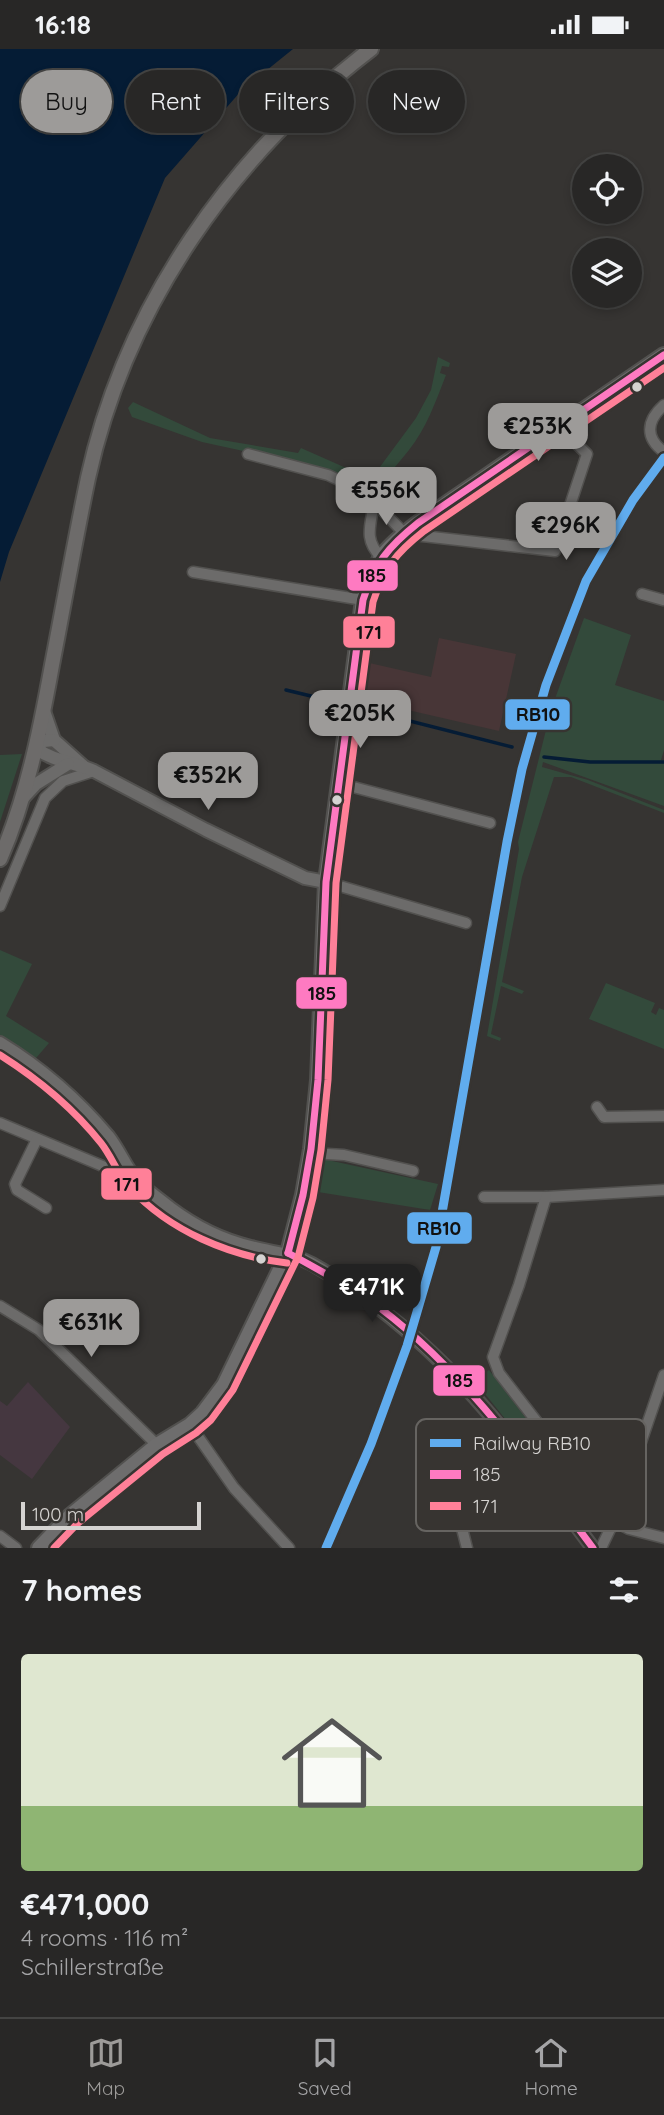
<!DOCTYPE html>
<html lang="en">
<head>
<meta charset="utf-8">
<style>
  :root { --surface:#282726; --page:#302f2e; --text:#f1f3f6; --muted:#a5a5a7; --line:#444443; --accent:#9d9b99 }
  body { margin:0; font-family:Quicksand,sans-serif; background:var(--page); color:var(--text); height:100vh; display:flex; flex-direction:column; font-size:26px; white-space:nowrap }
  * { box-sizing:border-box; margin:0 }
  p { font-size:23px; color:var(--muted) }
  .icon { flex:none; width:38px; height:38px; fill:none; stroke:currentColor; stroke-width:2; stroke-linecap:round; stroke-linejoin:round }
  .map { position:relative; height:1499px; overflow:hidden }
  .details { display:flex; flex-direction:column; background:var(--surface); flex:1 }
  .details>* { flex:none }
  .guide { position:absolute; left:21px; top:21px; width:623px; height:63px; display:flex; gap:14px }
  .fabs { position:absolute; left:572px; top:105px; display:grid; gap:14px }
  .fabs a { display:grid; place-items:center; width:70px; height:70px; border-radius:50%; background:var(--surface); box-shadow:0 4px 10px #0003,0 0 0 2px var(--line); font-size:35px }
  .scale { position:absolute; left:21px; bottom:18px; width:180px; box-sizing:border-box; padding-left:7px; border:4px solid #d5d3d1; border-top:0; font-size:19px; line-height:24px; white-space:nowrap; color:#d5d3d1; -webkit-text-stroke:5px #373431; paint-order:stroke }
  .price { position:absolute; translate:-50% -60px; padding:0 16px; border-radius:14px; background:var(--accent); color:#111; font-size:23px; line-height:46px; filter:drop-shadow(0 2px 4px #0008) }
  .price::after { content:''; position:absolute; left:50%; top:42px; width:21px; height:16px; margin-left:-10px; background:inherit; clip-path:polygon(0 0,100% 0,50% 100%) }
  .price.selected { background:#222; color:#fff }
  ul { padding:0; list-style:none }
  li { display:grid; align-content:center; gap:14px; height:371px; padding:0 21px }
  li+li { border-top:2px solid var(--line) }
  li span { display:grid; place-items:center; height:217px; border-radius:7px; color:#555 }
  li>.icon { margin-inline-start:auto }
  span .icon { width:126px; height:126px; fill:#fffc; stroke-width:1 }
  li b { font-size:30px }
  h2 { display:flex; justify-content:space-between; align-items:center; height:84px; padding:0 21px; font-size:30px }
  .chip { padding:0 24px; border-radius:32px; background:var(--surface); box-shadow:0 4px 10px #0003,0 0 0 2px var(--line); font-size:24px; line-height:63px }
  .chip.selected { background:var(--accent); color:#111 }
  .status { display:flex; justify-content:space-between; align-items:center; height:49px; padding:0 35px; background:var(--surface); direction:ltr }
  .status svg { height:19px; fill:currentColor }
  .dock { display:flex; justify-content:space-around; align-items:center; height:98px; border-top:2px solid var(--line); background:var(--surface); font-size:19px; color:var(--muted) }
  .dock a { display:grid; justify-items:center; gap:4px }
  .dock .selected { color:var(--accent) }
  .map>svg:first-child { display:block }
</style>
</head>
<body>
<div class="status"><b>16:18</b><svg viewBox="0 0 49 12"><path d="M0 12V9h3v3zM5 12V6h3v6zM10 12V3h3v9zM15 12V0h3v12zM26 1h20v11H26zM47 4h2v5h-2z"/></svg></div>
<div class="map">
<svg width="664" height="1499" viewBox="0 0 664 1499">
  <rect width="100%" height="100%" fill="#363432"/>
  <!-- commercial -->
  <polygon fill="#483637" points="439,589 516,605 499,682 360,650 365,613 431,628"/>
  <!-- education -->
  <polygon fill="#453740" points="28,1333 70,1378 32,1430 0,1406 0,1352 7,1357"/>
  <!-- green -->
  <g fill="#334a3b">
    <path d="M438,308L450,314L449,318L442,317L440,324L446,326C436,352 426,380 409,401C397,416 385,429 374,445L330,421L202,393L132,368L128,359L133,353L210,389L298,404L301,399L371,430L416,369L431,341Z"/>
    <polygon points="584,569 631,586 615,636 664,652 664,701 661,711 664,711 664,757 543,713 542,718 588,731 664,761 664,764 571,728 554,728 522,828 502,933 524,942 522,945 501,937 491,985 501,989 500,992 487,987 519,800 518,793 551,661"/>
    <polygon points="22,705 0,773 0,706"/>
    <polygon points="0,901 32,915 6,967 49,994 36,1009 0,986"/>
    <polygon points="606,934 655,954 651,963 656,966 659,959 664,961 664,1000 589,970"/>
    <polygon points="323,1110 438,1135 430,1161 318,1143"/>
    <polygon points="489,1321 574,1432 563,1442 474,1331"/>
  </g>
  <!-- water -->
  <polygon fill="#051c35" points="0,0 293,0 241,42 165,129 9,503 0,533"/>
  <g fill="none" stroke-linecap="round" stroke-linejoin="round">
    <!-- stream -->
    <g stroke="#051c35" stroke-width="3.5">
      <polyline points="286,641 344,655"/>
      <polyline points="355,658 512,698"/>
      <polyline points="544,708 590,713 664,713"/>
    </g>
    <defs>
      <g id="minor">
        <path d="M664,356C646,372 645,389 664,403"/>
        <polyline points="248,405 328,426 349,436 374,453 405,485 555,502 587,405 559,378"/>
        <path d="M374,453C371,476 363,490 381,508"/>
        <polyline points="193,523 363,551"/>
        <polyline points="642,545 663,551"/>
        <polyline points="338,734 490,774"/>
        <polyline points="326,833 466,874"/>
        <polyline points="0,857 45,749 63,732 94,722"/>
        <polyline points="597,1058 604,1068 664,1067"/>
        <polyline points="0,1074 136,1131"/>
        <polyline points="37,1090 15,1135 17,1141 46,1159"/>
        <polyline points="311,1104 344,1106 413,1122"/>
        <polyline points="484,1148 546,1148 664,1141"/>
        <polyline points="546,1148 519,1236 493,1308 499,1324 614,1472 629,1480 664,1489"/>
        <polyline points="0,1257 39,1281 157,1396"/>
        <polyline points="190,1376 234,1439 289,1499"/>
        <polyline points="433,1384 444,1409 467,1499"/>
        <polyline points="0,1487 16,1499"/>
        <polyline points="601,1499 614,1472 664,1326"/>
      </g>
      <g id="tertiary">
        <polyline points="44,662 54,691 83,717"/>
        <path d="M54,691L44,692L35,699C57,714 72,712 94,722L206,781L305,829L326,833"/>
        <polyline points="23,749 36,735 68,715"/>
        <path d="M0,994C41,1019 77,1050 108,1087C119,1101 126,1119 137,1132C147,1142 159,1150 170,1159C194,1177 221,1191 251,1198C272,1204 292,1204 312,1215C439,1287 508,1385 593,1499"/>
      </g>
      <path id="secondary" d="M39,1499L70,1467L157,1396L190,1376L203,1364L224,1336L288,1204L303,1146L311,1100L318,1031L326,833L363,551C375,510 384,500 418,474L664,306"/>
      <path id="primary" d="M0,810C27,748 40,682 52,616C64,554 75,491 88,429C126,256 232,106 371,0"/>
    </defs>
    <!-- minor casing -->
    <use href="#minor" stroke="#52514f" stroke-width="13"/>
    <!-- tertiary casing -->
    <use href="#tertiary" stroke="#52514f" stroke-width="16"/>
    <!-- secondary casing -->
    <use href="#secondary" stroke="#52514f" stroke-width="18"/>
    <!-- primary casing -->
    <use href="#primary" stroke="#52514f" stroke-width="18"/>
    <!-- minor -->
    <use href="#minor" stroke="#6c6b6a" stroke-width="10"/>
    <!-- tertiary -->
    <use href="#tertiary" stroke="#6c6b6a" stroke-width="12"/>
    <!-- secondary -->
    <use href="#secondary" stroke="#6e6d6d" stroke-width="14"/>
    <!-- primary -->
    <use href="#primary" stroke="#6d6b6a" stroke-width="14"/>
    <defs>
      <g id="bus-1">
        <path d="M288,1204L303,1146L311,1100L318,1031L326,833L363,551C375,514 388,498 418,474L664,306"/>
        <path d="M288,1204C320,1221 351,1238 380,1259C466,1324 529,1414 593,1499"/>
      </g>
      <g id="bus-2">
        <path d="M0,1006C38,1030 73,1059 101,1094C112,1108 118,1126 130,1139C170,1182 229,1207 287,1214"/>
        <path d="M54,1499L77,1475L163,1405L196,1384L211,1371L233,1341L298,1208L313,1149L321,1101L328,1031L336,834L373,553C384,519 396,504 424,482L664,319"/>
      </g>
    </defs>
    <!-- bus-1 casing -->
    <use href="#bus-1" stroke="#373431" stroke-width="12"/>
    <!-- bus-2 casing -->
    <use href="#bus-2" stroke="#373431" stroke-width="12"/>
    <!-- bus-1 -->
    <use href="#bus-1" stroke="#fe7ac1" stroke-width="7"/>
    <!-- bus-2 -->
    <use href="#bus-2" stroke="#ff8098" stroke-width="7"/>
    <defs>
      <polyline id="rail-1" points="326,1499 371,1395 407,1297 436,1198 507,793 522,720 546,636 586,532 633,451 664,409"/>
    </defs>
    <!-- rail-1 casing -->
    <use href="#rail-1" stroke="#373431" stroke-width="14"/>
    <!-- rail-1 -->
    <use href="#rail-1" stroke="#60acee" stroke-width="9"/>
  </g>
  <!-- markers -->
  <g fill="#d5d3d1" stroke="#373431" stroke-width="2.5">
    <circle cx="637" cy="338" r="6"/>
    <circle cx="337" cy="751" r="6"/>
    <circle cx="261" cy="1210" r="6"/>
  </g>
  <!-- legend -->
  <rect x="416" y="1370" width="230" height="112" rx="10" fill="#373431" stroke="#666461" stroke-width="2"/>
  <rect x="430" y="1390" width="31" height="8" fill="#60acee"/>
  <rect x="430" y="1421" width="31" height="9" fill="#fe7ac1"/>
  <rect x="430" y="1453" width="31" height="8" fill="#ff8098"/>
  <g font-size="19" fill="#d5d3d1">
    <text x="473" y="1401">Railway RB10</text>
    <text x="473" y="1432">185</text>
    <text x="473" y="1464">171</text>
  </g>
  <g stroke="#373431" stroke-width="2.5">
    <rect x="346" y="510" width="53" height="33" rx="7" fill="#fe7ac1"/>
    <rect x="342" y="566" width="54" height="34" rx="7" fill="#ff8098"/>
    <rect x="504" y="649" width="67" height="33" rx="7" fill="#60acee"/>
    <rect x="295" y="927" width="53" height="34" rx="7" fill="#fe7ac1"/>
    <rect x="100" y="1118" width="53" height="34" rx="7" fill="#ff8098"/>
    <rect x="406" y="1162" width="67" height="34" rx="7" fill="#60acee"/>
    <rect x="432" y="1315" width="54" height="33" rx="7" fill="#fe7ac1"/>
  </g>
  <g font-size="19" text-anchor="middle" font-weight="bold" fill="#111">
    <text x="372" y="533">185</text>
    <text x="369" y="590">171</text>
    <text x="538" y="672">RB10</text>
    <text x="322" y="951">185</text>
    <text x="127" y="1142">171</text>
    <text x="439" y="1186">RB10</text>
    <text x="459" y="1338">185</text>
  </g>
</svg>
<div class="fabs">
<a><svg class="icon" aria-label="locate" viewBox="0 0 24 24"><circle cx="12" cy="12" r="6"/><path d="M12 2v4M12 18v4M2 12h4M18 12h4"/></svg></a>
<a><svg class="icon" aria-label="layers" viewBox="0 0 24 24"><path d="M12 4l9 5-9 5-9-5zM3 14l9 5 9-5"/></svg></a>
</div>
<div class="scale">100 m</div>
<b class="price" style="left:538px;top:414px">€253K</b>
<b class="price" style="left:386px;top:478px">€556K</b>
<b class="price" style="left:566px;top:513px">€296K</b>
<b class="price" style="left:360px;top:701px">€205K</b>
<b class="price" style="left:208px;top:763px">€352K</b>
<b class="price selected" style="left:372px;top:1275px">€471K</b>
<b class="price" style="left:91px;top:1310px">€631K</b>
<div class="guide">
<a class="chip selected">Buy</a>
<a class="chip">Rent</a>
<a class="chip">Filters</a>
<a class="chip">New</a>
</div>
</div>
<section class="details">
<h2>7 homes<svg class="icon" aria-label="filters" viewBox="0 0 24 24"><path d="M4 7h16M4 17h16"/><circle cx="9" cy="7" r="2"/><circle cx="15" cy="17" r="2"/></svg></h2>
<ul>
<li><span style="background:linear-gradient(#dfe7d0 70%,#8fb573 0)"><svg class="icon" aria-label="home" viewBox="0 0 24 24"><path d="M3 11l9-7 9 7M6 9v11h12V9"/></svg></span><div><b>€471,000</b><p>4 rooms · 116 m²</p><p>Schillerstraße</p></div></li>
</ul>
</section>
<nav class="dock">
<a class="selected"><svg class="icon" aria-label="map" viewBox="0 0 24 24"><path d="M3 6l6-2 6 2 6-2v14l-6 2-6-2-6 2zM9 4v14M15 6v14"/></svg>Map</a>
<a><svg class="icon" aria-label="saved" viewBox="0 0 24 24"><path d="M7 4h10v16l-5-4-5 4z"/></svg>Saved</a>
<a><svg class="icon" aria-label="home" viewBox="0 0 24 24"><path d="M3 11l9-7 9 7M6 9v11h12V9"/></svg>Home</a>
</nav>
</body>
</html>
